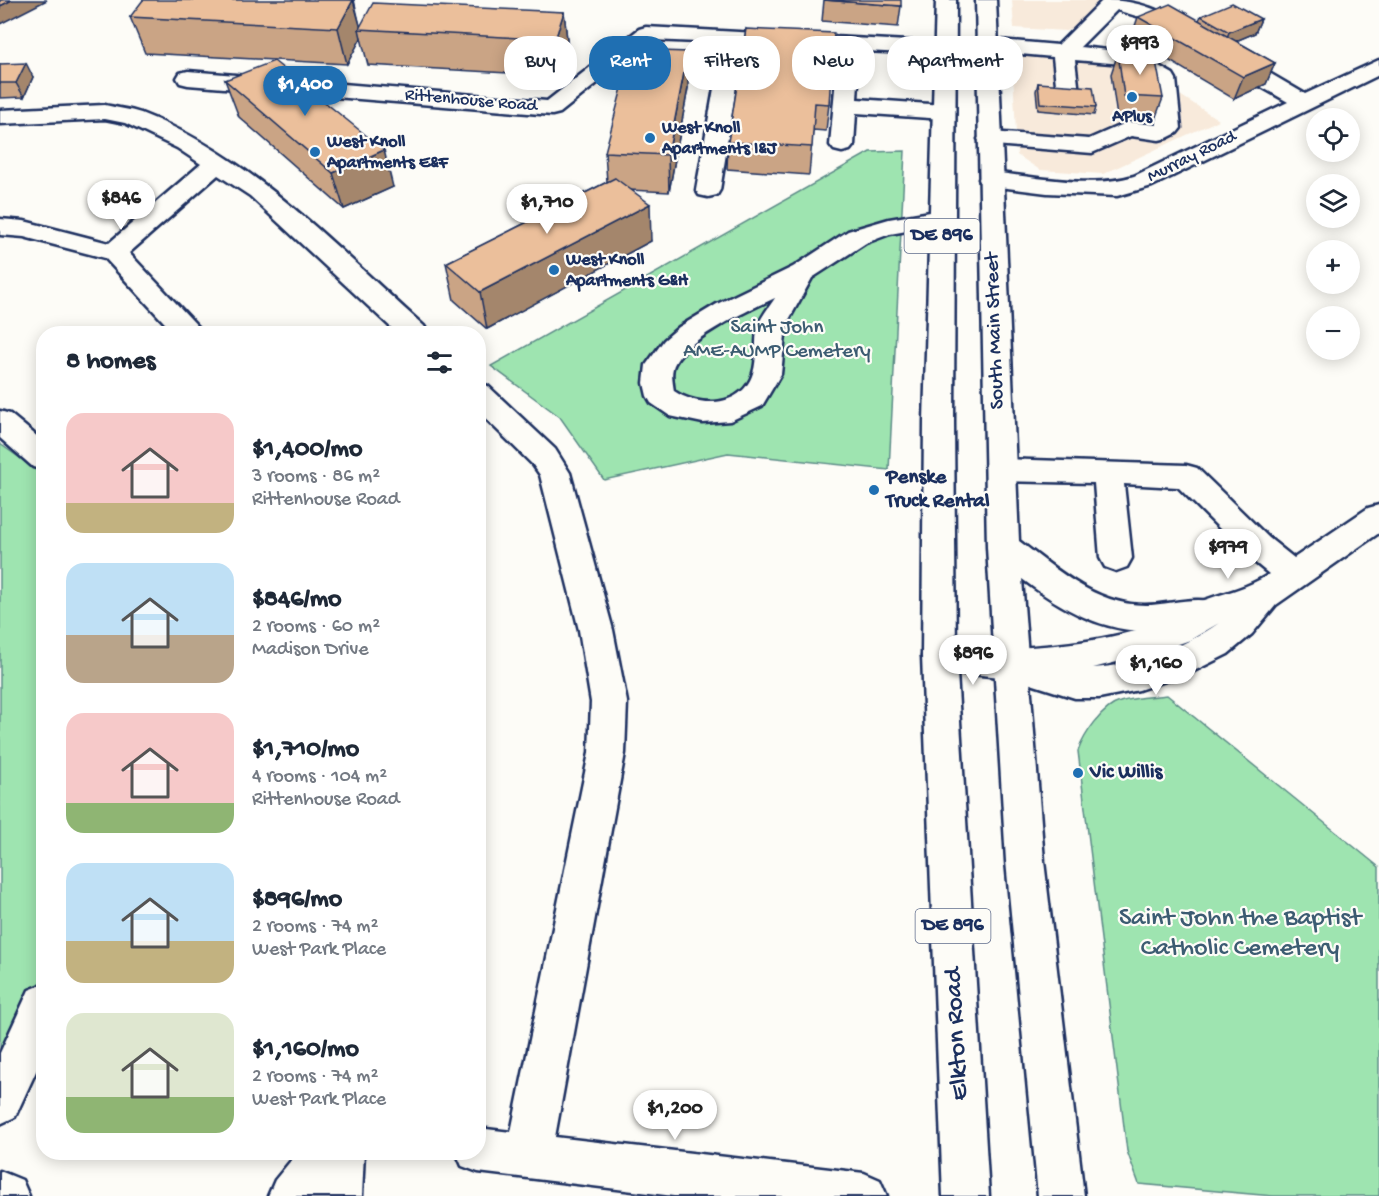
<!DOCTYPE html>
<html lang="en">
<head>
<meta charset="utf-8">
<style>
  :root { --surface:#fff; --page:#f6f6f7; --text:#1f2937; --muted:#747a83; --accent:#1f6fb2 }
  body { margin:0; font-family:"Gochi Hand",sans-serif; background:var(--page); color:var(--text); height:100vh; display:flex; flex-direction:column; font-size:22px; white-space:nowrap }
  * { box-sizing:border-box; margin:0 }
  p { font-size:20px; color:var(--muted) }
  .icon { flex:none; width:33px; height:33px; fill:none; stroke:currentColor; stroke-width:2; stroke-linecap:round; stroke-linejoin:round }
  .map { position:relative; flex:1; overflow:hidden }
  .side { position:absolute; left:36px; top:326px; width:450px; height:834px; display:flex; flex-direction:column; background:var(--surface); border-radius:24px; box-shadow:0 3px 15px #0003 }
  .side>* { flex:none }
  .hud { position:absolute; left:504px; top:36px; width:570px; height:54px; display:flex; gap:12px }
  .fabs { position:absolute; left:1306px; top:108px; display:grid; gap:12px }
  .fabs a { display:grid; place-items:center; width:54px; height:54px; border-radius:50%; background:var(--surface); box-shadow:0 3px 15px #0003; font-size:30px }
  .price { position:absolute; translate:-50% -51px; padding:0 14px; border-radius:21px; background:#fff; color:#222; font-size:20px; line-height:39px; filter:drop-shadow(0 2px 3px #0008) }
  .price::after { content:''; position:absolute; left:50%; top:36px; width:18px; height:14px; margin-left:-9px; background:inherit; clip-path:polygon(0 0,100% 0,50% 100%) }
  .price.current { background:var(--accent); color:#fff }
  ul { padding:0; list-style:none }
  li { display:flex; align-items:center; gap:18px; height:150px; padding:0 30px }
  li span { display:grid; place-items:center; flex:none; width:168px; height:120px; border-radius:18px; color:#555 }
  li>.icon { margin-inline-start:auto }
  span .icon { width:72px; height:72px; fill:#fffc; stroke-width:1 }
  li b { font-size:26px }
  h2 { display:flex; justify-content:space-between; align-items:center; height:72px; padding:0 30px; font-size:26px }
  .tag { padding:0 21px; border-radius:24px; background:var(--surface); box-shadow:0 3px 15px #0003; font-size:21px; line-height:54px }
  .tag.current { background:var(--accent); color:#fff }
  .map>svg:first-child { display:block }
</style>
</head>
<body>
<div class="map">
<svg width="1379" height="1196" viewBox="0 0 1379 1196">
  <rect width="100%" height="100%" fill="#fdfcf7"/>
  <filter id="ink" filterUnits="userSpaceOnUse"><feTurbulence type="fractalNoise" baseFrequency=".0167" numOctaves="2"/><feDisplacementMap in="SourceGraphic" scale="12" xChannelSelector="R" yChannelSelector="G"/><feConvolveMatrix kernelMatrix="1 2 1 2 8 2 1 2 1" color-interpolation-filters="sRGB"/></filter>
  <g filter="url(#ink)">
    <!-- built -->
    <g fill="#f8eadb">
      <polygon points="1012,0 1128,0 1066,31 1014,28"/>
      <polygon points="1012,51 1130,63 1219,120 1103,174 1040,170 1017,155"/>
    </g>
    <!-- green -->
    <g fill="#9ee4b0" stroke="#5c8a87" stroke-width="1.5">
      <polygon points="905,151 889,470 728,453 604,480 560,417 491,366 870,152"/>
      <polygon points="0,444 44,475 43,976 0,1074"/>
      <path d="M1167,695L1379,867V1196H1273L1139,1184L1127,1151L1078,751C1084,735 1102,707 1120,702C1134,697 1152,697 1167,695Z"/>
    </g>
    <g fill="none" stroke-linecap="round" stroke-linejoin="round">
      <defs>
        <g id="minor">
          <path d="M1103,0C1140,0 1163,11 1194,30L1198,34L1194,38C1177,43 1165,28 1150,21C1140,16 1128,14 1117,10L1080,47L1136,53L1173,74L1176,79L1181,128L1177,133L1167,138L1159,140L1131,136L1092,153L982,144L978,139L982,134L990,132L1089,139L1128,122L1157,125L1154,82L1123,64L1075,60L1079,93L1076,98L1068,100L1060,98L1057,93L1053,57L987,51L979,50L976,45L979,40L987,39L1058,45Z"/>
          <polygon points="646,27 945,43 953,44 956,49 953,54 945,55 744,45 720,190 717,195 708,197 699,195 696,190 722,43 651,40 560,113 552,115 188,85 180,83 177,78 180,73 188,71 547,101 639,29"/>
          <path d="M1229,53L1237,54L1305,94L1379,60V75L1152,186L1117,196L1047,193L991,186L982,184L979,179L982,174L991,172C1035,177 1092,189 1134,176L1288,102L1221,64L1218,59L1221,54Z"/>
          <polygon points="848,59 856,61 859,66 857,99 944,105 952,107 955,112 952,117 944,119 856,113 854,145 850,150 842,152 834,150 830,145 837,66 840,61"/>
          <path d="M105,105C117,108 129,109 141,113C252,155 337,249 424,326L428,333H397L250,196L218,175L129,253L204,333H174L105,258L24,237L0,235V219L24,221L109,243L201,164L177,148L125,123L105,119L0,124V110Z"/>
          <path d="M942,210L951,213L954,218L951,223L890,234L866,243L812,278L786,325L781,374L762,406L730,421L703,423L670,416L651,403L647,396L644,383L646,365L664,340L679,327L717,304L793,267L848,231L889,219ZM775,298C769,307 761,317 758,326C754,341 758,359 753,373C742,408 699,408 674,391C673,384 671,375 673,368C682,340 749,310 775,298Z"/>
          <polygon points="478,383 488,386 555,449 570,473 613,630 627,702 625,753 555,1137 864,1173 880,1180 887,1196 674,1196 478,1172 462,1166 456,1152 478,1152 478,1128 511,1132 589,753 591,702 579,630 540,475 533,465 478,411"/>
          <polygon points="0,411 10,414 44,442 44,470 33,467 0,438"/>
          <path d="M1001,459L1186,465L1197,468L1269,538L1294,558L1368,508L1379,505V533L1276,605L1252,634L1228,654L1192,672L1139,690L1099,698H1075L1012,678L939,671L927,666L922,656L927,646C954,636 984,649 1013,648C1059,646 1123,639 1165,620C1176,615 1186,607 1197,603C1222,593 1247,589 1269,574L1247,556L1178,487L1124,484L1132,558L1127,567L1116,571L1105,567L1100,558L1094,483L1001,481L990,478L986,470L990,462ZM1219,623C1181,649 1138,665 1093,668L1157,652L1190,640Z"/>
          <polygon points="44,984 44,1054 15,1117 0,1124 0,1053 29,990"/>
          <polygon points="298,1152 364,1152 362,1196 268,1196 275,1180"/>
          <polygon points="0,1171 22,1180 29,1196 0,1196"/>
        </g>
        <g id="major">
          <polygon points="936,0 956,0 954,422 956,656 989,1196 943,1196 922,656 924,422"/>
          <path d="M976,0H996L1019,541C1056,569 1096,605 1145,605C1169,605 1196,595 1219,603L1224,613L1219,623C1205,627 1192,629 1178,630C1115,638 1071,616 1022,579L1044,861L1084,1196H1038L1006,861L987,547Z"/>
        </g>
      </defs>
      <!-- minor casing -->
      <use href="#minor" stroke="#1b2f5e" stroke-width="5"/>
      <!-- major casing -->
      <use href="#major" stroke="#1b2f5e" stroke-width="5"/>
      <!-- minor -->
      <use href="#minor" fill="#fdfcf7" fill-rule="evenodd"/>
      <!-- major -->
      <use href="#major" fill="#fdfcf7" fill-rule="evenodd"/>
    </g>
    <!-- wall -->
    <g fill="#caa485" stroke="#1b2f5e" stroke-width="1.5">
      <polygon points="354,0 360,26 564,12 568,49 559,76 368,65 361,38 347,64 145,53 130,17"/>
      <polygon points="824,0 901,6 898,27 822,21"/>
      <polygon points="1201,16 1261,19 1255,33 1236,41 1275,63 1266,84 1234,99 1131,38 1138,17 1199,20"/>
      <polygon points="746,29 829,104 826,131 813,130 809,175 727,169 728,142"/>
      <polygon points="1118,53 1163,98 1155,119 1117,117 1111,74"/>
      <polygon points="0,64 33,77 24,97 0,98"/>
      <polygon points="225,80 393,187 344,209 239,117"/>
      <polygon points="1038,83 1096,107 1094,115 1038,110 1036,91"/>
      <polygon points="688,88 669,192 630,190 651,241 487,329 454,300 446,263 607,182 605,152"/>
    </g>
    <!-- shaded-wall -->
    <g fill="#a4866c" stroke="#1b2f5e" stroke-width="1.5">
      <polygon points="12,0 47,0 0,24 0,6"/>
      <polygon points="353,0 361,29 359,29 361,38 347,64 338,28"/>
      <polygon points="564,12 568,49 559,76 555,40"/>
      <polygon points="1261,19 1255,33 1224,46 1229,32"/>
      <polygon points="688,52 688,88 669,192 668,155"/>
      <polygon points="26,63 33,77 24,97 16,83"/>
      <polygon points="1275,63 1266,84 1234,99 1243,77"/>
      <polygon points="384,150 393,187 344,209 333,173"/>
      <polygon points="650,204 651,241 487,329 480,292"/>
    </g>
    <!-- building -->
    <g fill="#ebbf9b" stroke="#1b2f5e" stroke-width="1.5">
      <polygon points="0,0 12,0 0,6"/>
      <polygon points="143,0 353,0 338,28 130,17"/>
      <polygon points="824,0 901,0 901,6"/>
      <polygon points="373,3 564,12 555,40 359,29"/>
      <polygon points="1232,3 1261,19 1229,32 1201,16"/>
      <polygon points="1170,4 1275,63 1243,77 1138,17"/>
      <polygon points="746,29 834,33 829,104 815,103 812,147 728,142"/>
      <polygon points="632,50 688,52 668,155 605,152"/>
      <polygon points="1118,53 1155,56 1163,98 1124,96"/>
      <polygon points="274,61 384,150 333,173 225,80"/>
      <polygon points="26,63 16,83 0,83 0,64"/>
      <polygon points="1038,83 1093,87 1096,107 1040,103"/>
      <polygon points="615,178 650,204 480,292 446,263"/>
    </g>
  </g>
  <!-- markers -->
  <g fill="#1f6fb2" stroke="#fdfcf7" stroke-width="2">
    <circle cx="1132" cy="97" r="6"/>
    <circle cx="650" cy="138" r="6"/>
    <circle cx="315" cy="152" r="6"/>
    <circle cx="554" cy="270" r="6"/>
    <circle cx="874" cy="490" r="6"/>
    <circle cx="1078" cy="773" r="6"/>
  </g>
  <g text-anchor="middle" dominant-baseline="central" stroke-width="4.5" stroke-linejoin="round" paint-order="stroke">
    <!-- far-street labels -->
    <g font-size="18" fill="#1b2f5e" stroke="#fdfcf7">
      <text transform="translate(471 101) rotate(5)">Rittenhouse Road</text>
      <text transform="translate(1192 157) rotate(-26)">Murray Road</text>
    </g>
    <!-- far-poi labels -->
    <g font-size="18" font-weight="bold" fill="#1b2f5e" stroke="#fdfcf7" text-anchor="start">
      <text x="1132" y="117" text-anchor="middle">APlus</text>
      <text x="662" y="128">West Knoll<tspan x="662" dy="21">Apartments I&amp;J</tspan></text>
      <text x="327" y="142">West Knoll<tspan x="327" dy="21">Apartments E&amp;F</tspan></text>
      <text x="566" y="260">West Knoll<tspan x="566" dy="21">Apartments G&amp;H</tspan></text>
    </g>
    <!-- shield labels -->
    <g fill="#fdfcf7" stroke="#5f6c8c" stroke-width="1.5">
      <rect x="904.5" y="219" width="75" height="34" rx="4.5"/>
      <rect x="915.5" y="909" width="75" height="34" rx="4.5"/>
    </g>
    <g font-size="20" font-weight="bold" fill="#1b2f5e">
      <text x="942" y="236">DE 896</text>
      <text x="953" y="926">DE 896</text>
    </g>
    <!-- park labels -->
    <g font-size="21" fill="#3c5c72" stroke="#fdfcf7">
      <text x="777" y="328">Saint John<tspan x="777" dy="24">AME-AUMP Cemetery</tspan></text>
    </g>
    <!-- street labels -->
    <g font-size="21" fill="#1b2f5e" stroke="#fdfcf7">
      <text transform="translate(996 331) rotate(-92)">South Main Street</text>
    </g>
    <!-- poi labels -->
    <g font-size="21" font-weight="bold" fill="#1b2f5e" stroke="#fdfcf7" text-anchor="start">
      <text x="886" y="478">Penske<tspan x="886" dy="24">Truck Rental</tspan></text>
      <text x="1090" y="773">Vic Willis</text>
    </g>
    <!-- near-park labels -->
    <g font-size="26" fill="#3c5c72" stroke="#fdfcf7">
      <text x="1240" y="919">Saint John the Baptist<tspan x="1240" dy="30">Catholic Cemetery</tspan></text>
    </g>
    <!-- near-street labels -->
    <g font-size="26" fill="#1b2f5e" stroke="#fdfcf7">
      <text transform="translate(958 1034) rotate(-93)">Elkton Road</text>
    </g>
  </g>
</svg>
<div class="fabs">
<a><svg class="icon" aria-label="locate" viewBox="0 0 24 24"><circle cx="12" cy="12" r="6"/><path d="M12 2v4M12 18v4M2 12h4M18 12h4"/></svg></a>
<a><svg class="icon" aria-label="layers" viewBox="0 0 24 24"><path d="M12 4l9 5-9 5-9-5zM3 14l9 5 9-5"/></svg></a>
<a>+</a>
<a>−</a>
</div>
<b class="price" style="left:1140px;top:76px">$993</b>
<b class="price current" style="left:305px;top:117px">$1,400</b>
<b class="price" style="left:121px;top:231px">$846</b>
<b class="price" style="left:547px;top:235px">$1,710</b>
<b class="price" style="left:1228px;top:580px">$979</b>
<b class="price" style="left:973px;top:686px">$896</b>
<b class="price" style="left:1156px;top:696px">$1,160</b>
<b class="price" style="left:675px;top:1141px">$1,200</b>
<div class="hud">
<a class="tag">Buy</a>
<a class="tag current">Rent</a>
<a class="tag">Filters</a>
<a class="tag">New</a>
<a class="tag">Apartment</a>
</div>
<section class="side">
<h2>8 homes<svg class="icon" aria-label="filters" viewBox="0 0 24 24"><path d="M4 7h16M4 17h16"/><circle cx="9" cy="7" r="2"/><circle cx="15" cy="17" r="2"/></svg></h2>
<ul>
<li><span style="background:linear-gradient(#f6c9c9 75%,#c2b280 0)"><svg class="icon" aria-label="home" viewBox="0 0 24 24"><path d="M3 11l9-7 9 7M6 9v11h12V9"/></svg></span><div><b>$1,400/mo</b><p>3 rooms · 86 m²</p><p>Rittenhouse Road</p></div></li>
<li><span style="background:linear-gradient(#bfe0f5 60%,#b9a48a 0)"><svg class="icon" aria-label="home" viewBox="0 0 24 24"><path d="M3 11l9-7 9 7M6 9v11h12V9"/></svg></span><div><b>$846/mo</b><p>2 rooms · 60 m²</p><p>Madison Drive</p></div></li>
<li><span style="background:linear-gradient(#f6c9c9 75%,#8fb573 0)"><svg class="icon" aria-label="home" viewBox="0 0 24 24"><path d="M3 11l9-7 9 7M6 9v11h12V9"/></svg></span><div><b>$1,710/mo</b><p>4 rooms · 104 m²</p><p>Rittenhouse Road</p></div></li>
<li><span style="background:linear-gradient(#bfe0f5 65%,#c2b280 0)"><svg class="icon" aria-label="home" viewBox="0 0 24 24"><path d="M3 11l9-7 9 7M6 9v11h12V9"/></svg></span><div><b>$896/mo</b><p>2 rooms · 74 m²</p><p>West Park Place</p></div></li>
<li><span style="background:linear-gradient(#dfe7d0 70%,#8fb573 0)"><svg class="icon" aria-label="home" viewBox="0 0 24 24"><path d="M3 11l9-7 9 7M6 9v11h12V9"/></svg></span><div><b>$1,160/mo</b><p>2 rooms · 74 m²</p><p>West Park Place</p></div></li>
</ul>
</section>
</div>
</body>
</html>
